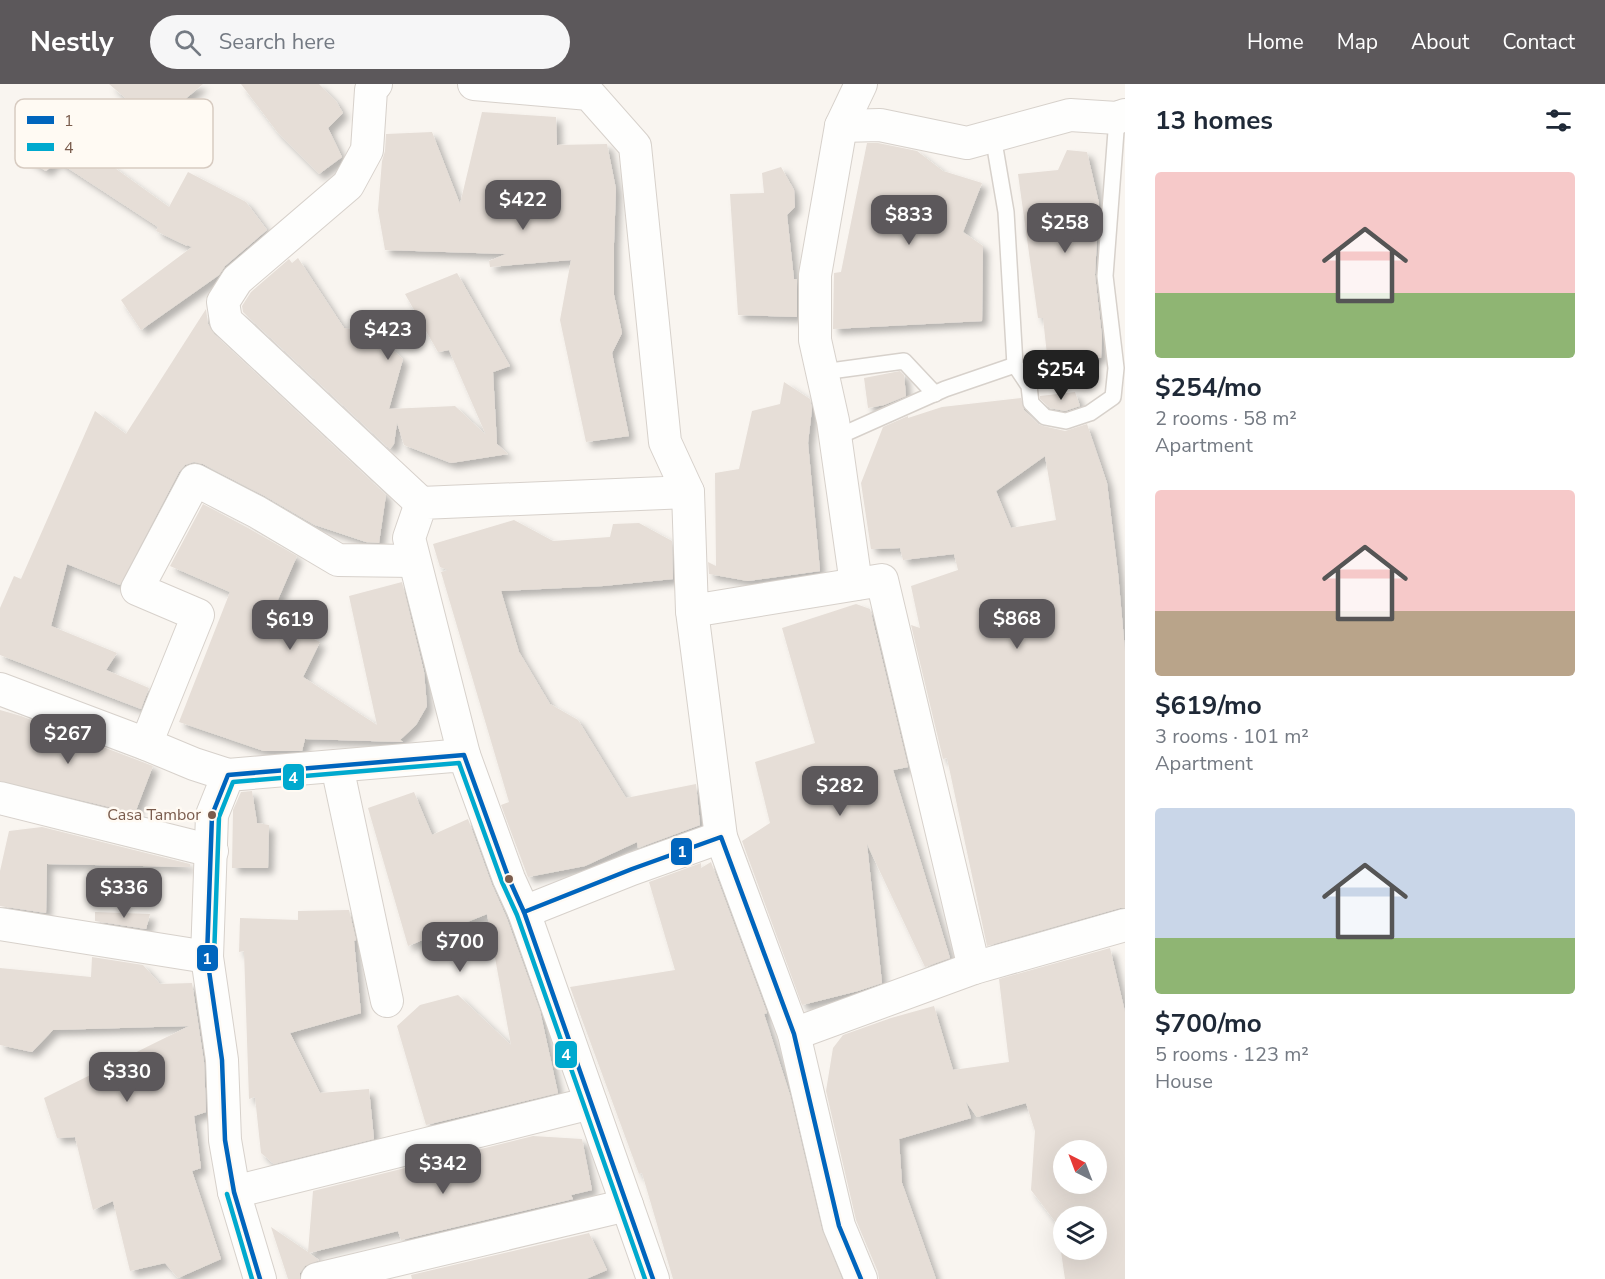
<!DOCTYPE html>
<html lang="en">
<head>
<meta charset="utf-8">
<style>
  :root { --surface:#fff; --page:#f6f6f7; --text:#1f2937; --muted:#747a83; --accent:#5c585b }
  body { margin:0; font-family:"Nunito Sans",sans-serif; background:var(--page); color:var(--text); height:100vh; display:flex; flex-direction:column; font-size:22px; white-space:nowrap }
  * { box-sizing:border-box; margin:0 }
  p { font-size:20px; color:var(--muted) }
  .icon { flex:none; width:33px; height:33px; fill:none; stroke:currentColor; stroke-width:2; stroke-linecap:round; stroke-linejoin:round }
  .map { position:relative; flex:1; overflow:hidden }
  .side { display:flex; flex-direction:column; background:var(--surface); width:480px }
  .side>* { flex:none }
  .needle { width:39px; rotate:318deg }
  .fabs { position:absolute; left:1053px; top:1056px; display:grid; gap:12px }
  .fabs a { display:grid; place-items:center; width:54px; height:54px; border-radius:50%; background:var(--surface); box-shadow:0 6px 24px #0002; font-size:30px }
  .price { position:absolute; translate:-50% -51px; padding:0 14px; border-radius:12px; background:var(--accent); color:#fff; font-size:20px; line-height:39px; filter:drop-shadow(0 2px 3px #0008) }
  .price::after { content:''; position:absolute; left:50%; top:36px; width:18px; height:14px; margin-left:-9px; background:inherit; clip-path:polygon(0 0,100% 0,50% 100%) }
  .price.active { background:#222; color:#fff }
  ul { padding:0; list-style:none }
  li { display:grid; align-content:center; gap:12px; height:318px; padding:0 30px }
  li span { display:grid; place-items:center; height:186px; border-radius:6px; color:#555 }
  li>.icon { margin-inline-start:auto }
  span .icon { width:108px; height:108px; fill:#fffc; stroke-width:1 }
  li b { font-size:26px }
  h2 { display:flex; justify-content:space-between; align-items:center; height:72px; padding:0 30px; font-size:26px }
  header { display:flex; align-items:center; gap:36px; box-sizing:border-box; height:84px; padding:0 30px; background:var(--accent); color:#fff }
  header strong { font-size:28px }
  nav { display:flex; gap:33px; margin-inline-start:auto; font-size:21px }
  .search { width:420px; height:54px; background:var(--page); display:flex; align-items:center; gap:15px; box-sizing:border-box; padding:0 21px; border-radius:33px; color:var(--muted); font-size:22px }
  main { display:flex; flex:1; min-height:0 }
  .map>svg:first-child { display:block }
</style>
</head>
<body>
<header>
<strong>Nestly</strong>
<div class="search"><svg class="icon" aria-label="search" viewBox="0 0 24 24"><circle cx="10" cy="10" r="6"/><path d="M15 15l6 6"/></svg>Search here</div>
<nav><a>Home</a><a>Map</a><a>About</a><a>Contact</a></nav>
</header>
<main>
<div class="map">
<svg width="1125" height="1195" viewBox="0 0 1125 1195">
  <defs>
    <filter id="shadow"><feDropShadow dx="5.5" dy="5.5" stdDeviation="3" flood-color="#0004"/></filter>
  </defs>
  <rect width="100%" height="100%" fill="#f9f5f0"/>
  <!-- building -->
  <g fill="#e6ded7" fill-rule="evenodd" filter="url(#shadow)">
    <polygon points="109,0 203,0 156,40"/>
    <polygon points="241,0 319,0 336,17 343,29 328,44 342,73 319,90 278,49"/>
    <polygon points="482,28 556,33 557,61 607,60 616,105 614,159 614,211 622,249 612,269 629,352 586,358 560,236 571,176 490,183 489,177 506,170 385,166 378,126 382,77 385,67 386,50 432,48 460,120"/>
    <polygon points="34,42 66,66 80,59 169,123 188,88 246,118 267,146 225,182 219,191 141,246 121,216 192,163 187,161 187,162 156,147 158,143 57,77 46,87 14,67"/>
    <polygon points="867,59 878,59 917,67 943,87 982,99 963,148 983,162 982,237 833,245 834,189 841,188"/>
    <polygon points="1067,66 1087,68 1099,119 1095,191 1102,253 1101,274 1047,271 1043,234 1038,234 1018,90 1058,86"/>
    <polygon points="781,83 794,106 795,123 787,131 794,195 797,195 797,233 738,231 730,110 764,109 762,89"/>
    <polygon points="298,174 344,244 373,248 403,275 389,325 455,322 486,351 449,266 438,268 405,210 457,189 510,282 493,288 497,360 508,370 451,379 404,361 397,339 394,360 390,365 243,228 242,222 251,208 289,175 292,179"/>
    <polygon points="206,225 208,240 214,250 386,411 379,459 366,458 315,441 265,412 203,380 194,378 185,381 179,388 120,501 67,480 51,542 117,569 106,586 149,604 141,625 0,571 0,524 14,492 21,495 95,327 126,350"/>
    <polygon points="900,287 904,291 906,312 884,321 868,324 864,294"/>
    <polygon points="784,298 810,315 812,325 808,359 820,487 748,497 709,490 708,478 716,482 715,389 739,385 752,327 780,320"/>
    <polygon points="1075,308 1080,322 1065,327 1050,324 1040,315 1040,312"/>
    <path d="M1021,314L1024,326L1038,340L1043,342L1065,347L1087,340L1107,399L1118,489L1125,567V824H1120L987,862L947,674L943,675L911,541L920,544L911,502L958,486L954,470L903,476L900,464L871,465L861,399L883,343L908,332V334L942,323ZM1045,372L1056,436L1011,444L996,407Z"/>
    <polygon points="203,420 248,444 297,472 270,534 320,558 303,593 377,641 349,512 402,498 424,588 427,622 416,641 400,656 403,658 305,655 302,667 264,667 179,638 230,508 170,482"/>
    <polygon points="514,436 553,457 610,453 613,440 639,439 672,457 673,495 603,502 501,507 519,568 550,620 578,636 626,714 696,700 700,741 638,764 637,758 585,782 528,793 501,721 509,718 441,488 448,486 440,483 433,460"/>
    <polygon points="856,520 870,525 908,683 893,686 950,874 925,883 867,760 882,899 858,907 802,921 742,757 770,739 755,678 815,659 782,544"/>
    <polygon points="0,626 21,632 153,682 135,729 0,697"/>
    <polygon points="252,707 257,739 269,741 268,784 232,784 233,726 241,708"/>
    <polygon points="414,708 432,751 468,735 492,801 507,835 540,927 558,1009 426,1041 397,942 420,921 458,911 511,961 487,830 408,862 368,724"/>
    <polygon points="42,743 190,780 190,783 47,780 46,829 0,822 0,787 9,747"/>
    <polygon points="711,778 767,929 764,930 790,1011 822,1146 842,1195 673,1195 642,1089 639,1090 570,903 675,886 649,798 701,779 701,784"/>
    <polygon points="349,826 356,856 354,857 361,929 290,949 320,1009 369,1005 374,1055 274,1080 261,1069 255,1013 249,1015 244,867 239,868 240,834 298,836 298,827"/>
    <polygon points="95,828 150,830 146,845 95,837"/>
    <path d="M1110,864L1125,928V1195H1065L1057,1140L1031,1106L1035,1047L1026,1019L977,1033L966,1018L971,1034L899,1055L902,1099L936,1195H879L878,1188L856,1136L826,1007L833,964L843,951L891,934L934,922L953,986L1009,978L999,895ZM1064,1066H1096V1100H1064ZM1064,1132H1096V1166H1064Z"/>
    <polygon points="92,873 143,881 160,900 192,899 204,978 206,1028 194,1032 201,1084 192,1087 221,1175 178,1194 165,1179 130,1187 113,1117 93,1126 75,1053 57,1054 44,1014 189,942 53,946 32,968 0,961 0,884 91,893"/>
    <polygon points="533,1052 582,1055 592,1106 571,1111 573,1115 401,1156 398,1147 309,1169 319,1176 305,1182 300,1189 300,1195 288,1195 271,1143 308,1168 313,1107"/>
    <polygon points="589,1149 607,1186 586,1195 412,1195 411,1191"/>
  </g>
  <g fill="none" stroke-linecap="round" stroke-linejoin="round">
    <defs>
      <g id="service">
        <polyline points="993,52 1006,128 1015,281 1029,302 1031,319 1045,333 1066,337 1090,329 1113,313 1116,284 1105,192 1117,34"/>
        <polyline points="823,288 904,277 935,310"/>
        <polyline points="835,354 945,305 1015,281"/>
      </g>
      <g id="minor">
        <polyline points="376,0 371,6 367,66 348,101 237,196 223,218 226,237 421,419"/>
        <polyline points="841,42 880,41 967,59 1070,31 1117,34 1125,31"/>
        <polyline points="688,408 692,527 882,496 974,884 794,950"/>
        <polyline points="856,500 833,337 815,256 815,191 841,42 861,0"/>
        <polyline points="692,527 721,753 794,950 839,1142 861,1195"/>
        <polyline points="0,605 146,660 194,680 228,691"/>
        <polyline points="146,660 198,531 137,505 195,396 257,428 338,476 414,477"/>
        <polyline points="464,671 409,454 421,419 688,408 665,358 635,62 589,10 474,0"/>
        <polyline points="337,682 387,917"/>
        <polyline points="0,714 212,767"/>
        <polyline points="524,828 632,785 721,753"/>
        <polyline points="0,840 207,873"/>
        <polyline points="974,884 1125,841"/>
        <polyline points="234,1108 591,1019"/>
        <polyline points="260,1195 234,1108 225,1056 222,976 207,873 212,731 228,691 464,671 509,795 524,828 653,1195"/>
        <polyline points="317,1195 627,1121"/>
      </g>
    </defs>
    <!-- service casing -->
    <use href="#service" stroke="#d7d1cb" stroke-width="18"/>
    <!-- minor casing -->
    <use href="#minor" stroke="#d7d1cb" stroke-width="34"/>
    <!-- service -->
    <use href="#service" stroke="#fefefd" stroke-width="15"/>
    <!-- minor -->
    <use href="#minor" stroke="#fefefd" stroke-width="32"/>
    <defs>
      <g id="bus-1">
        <polyline points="524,828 632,785 721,753 794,950 839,1142 861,1195"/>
        <polyline points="260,1195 234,1108 225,1056 222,976 207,873 212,731 228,691 464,671 509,795 524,828 653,1195"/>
      </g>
      <g id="bus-2">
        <polyline points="214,873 219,733 233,698 459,679 502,798 517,831 645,1195"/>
        <polyline points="227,1110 252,1195"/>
      </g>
    </defs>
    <!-- bus-1 casing -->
    <use href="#bus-1" stroke="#fffaf3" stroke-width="9"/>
    <!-- bus-2 casing -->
    <use href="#bus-2" stroke="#fffaf3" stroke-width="9"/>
    <!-- bus-1 -->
    <use href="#bus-1" stroke="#0065bd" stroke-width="4.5"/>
    <!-- bus-2 -->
    <use href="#bus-2" stroke="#00a9ce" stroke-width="4.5"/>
  </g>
  <!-- markers -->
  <g fill="#7a5c4d" stroke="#fffaf3" stroke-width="2">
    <circle cx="212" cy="731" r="5"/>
    <circle cx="509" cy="795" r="5"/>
  </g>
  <g text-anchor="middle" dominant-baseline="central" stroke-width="5" stroke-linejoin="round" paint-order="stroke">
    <!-- bus labels -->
    <g font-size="16" fill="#7a5c4d" stroke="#fffaf3" text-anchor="end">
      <text x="201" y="731">Casa Tambor</text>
    </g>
  </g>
  <!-- legend -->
  <rect x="15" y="15" width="198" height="69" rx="9" fill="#fffaf3" stroke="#d7cbc1" stroke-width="1.5"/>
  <rect x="27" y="32" width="27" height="8" fill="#0065bd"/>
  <rect x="27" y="59" width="27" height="8" fill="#00a9ce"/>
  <g font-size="16" fill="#7a5c4d">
    <text x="64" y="42">1</text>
    <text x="64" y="69">4</text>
  </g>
  <g stroke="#fffaf3" stroke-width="2">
    <rect x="282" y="679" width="23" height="28" rx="6" fill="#00a9ce"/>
    <rect x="670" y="753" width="23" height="29" rx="6" fill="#0065bd"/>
    <rect x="196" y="860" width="23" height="28" rx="6" fill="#0065bd"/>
    <rect x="554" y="956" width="24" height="29" rx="6" fill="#00a9ce"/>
  </g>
  <g font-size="16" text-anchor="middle" font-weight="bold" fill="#fff">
    <text x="293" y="699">4</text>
    <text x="682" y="773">1</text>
    <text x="207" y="880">1</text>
    <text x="566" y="976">4</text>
  </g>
</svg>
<div class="fabs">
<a><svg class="needle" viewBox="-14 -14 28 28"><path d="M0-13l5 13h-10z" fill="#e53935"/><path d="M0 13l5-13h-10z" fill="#747a83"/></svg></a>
<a><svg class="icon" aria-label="layers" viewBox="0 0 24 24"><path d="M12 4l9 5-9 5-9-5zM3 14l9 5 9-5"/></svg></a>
</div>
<b class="price" style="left:523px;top:147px">$422</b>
<b class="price" style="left:909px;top:162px">$833</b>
<b class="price" style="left:1065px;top:170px">$258</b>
<b class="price" style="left:388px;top:277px">$423</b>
<b class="price active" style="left:1061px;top:317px">$254</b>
<b class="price" style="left:1017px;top:566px">$868</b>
<b class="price" style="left:290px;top:567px">$619</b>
<b class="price" style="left:68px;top:681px">$267</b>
<b class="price" style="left:840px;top:733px">$282</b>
<b class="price" style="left:124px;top:835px">$336</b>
<b class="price" style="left:460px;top:889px">$700</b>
<b class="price" style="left:127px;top:1019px">$330</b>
<b class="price" style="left:443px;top:1111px">$342</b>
</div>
<section class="side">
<h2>13 homes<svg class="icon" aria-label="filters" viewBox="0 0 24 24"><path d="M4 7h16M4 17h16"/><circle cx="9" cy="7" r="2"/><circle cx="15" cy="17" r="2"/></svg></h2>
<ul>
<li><span style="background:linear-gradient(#f6c9c9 65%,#8fb573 0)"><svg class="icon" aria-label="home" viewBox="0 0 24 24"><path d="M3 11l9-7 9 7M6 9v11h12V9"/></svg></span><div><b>$254/mo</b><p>2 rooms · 58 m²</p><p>Apartment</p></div></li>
<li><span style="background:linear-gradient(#f6c9c9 65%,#b9a48a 0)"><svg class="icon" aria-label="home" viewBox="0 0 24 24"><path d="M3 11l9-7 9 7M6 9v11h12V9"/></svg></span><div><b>$619/mo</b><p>3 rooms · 101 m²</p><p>Apartment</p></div></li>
<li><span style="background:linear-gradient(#c9d6e8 70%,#8fb573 0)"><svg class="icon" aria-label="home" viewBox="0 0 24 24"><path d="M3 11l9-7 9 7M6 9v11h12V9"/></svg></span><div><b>$700/mo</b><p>5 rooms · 123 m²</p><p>House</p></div></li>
</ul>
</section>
</main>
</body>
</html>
